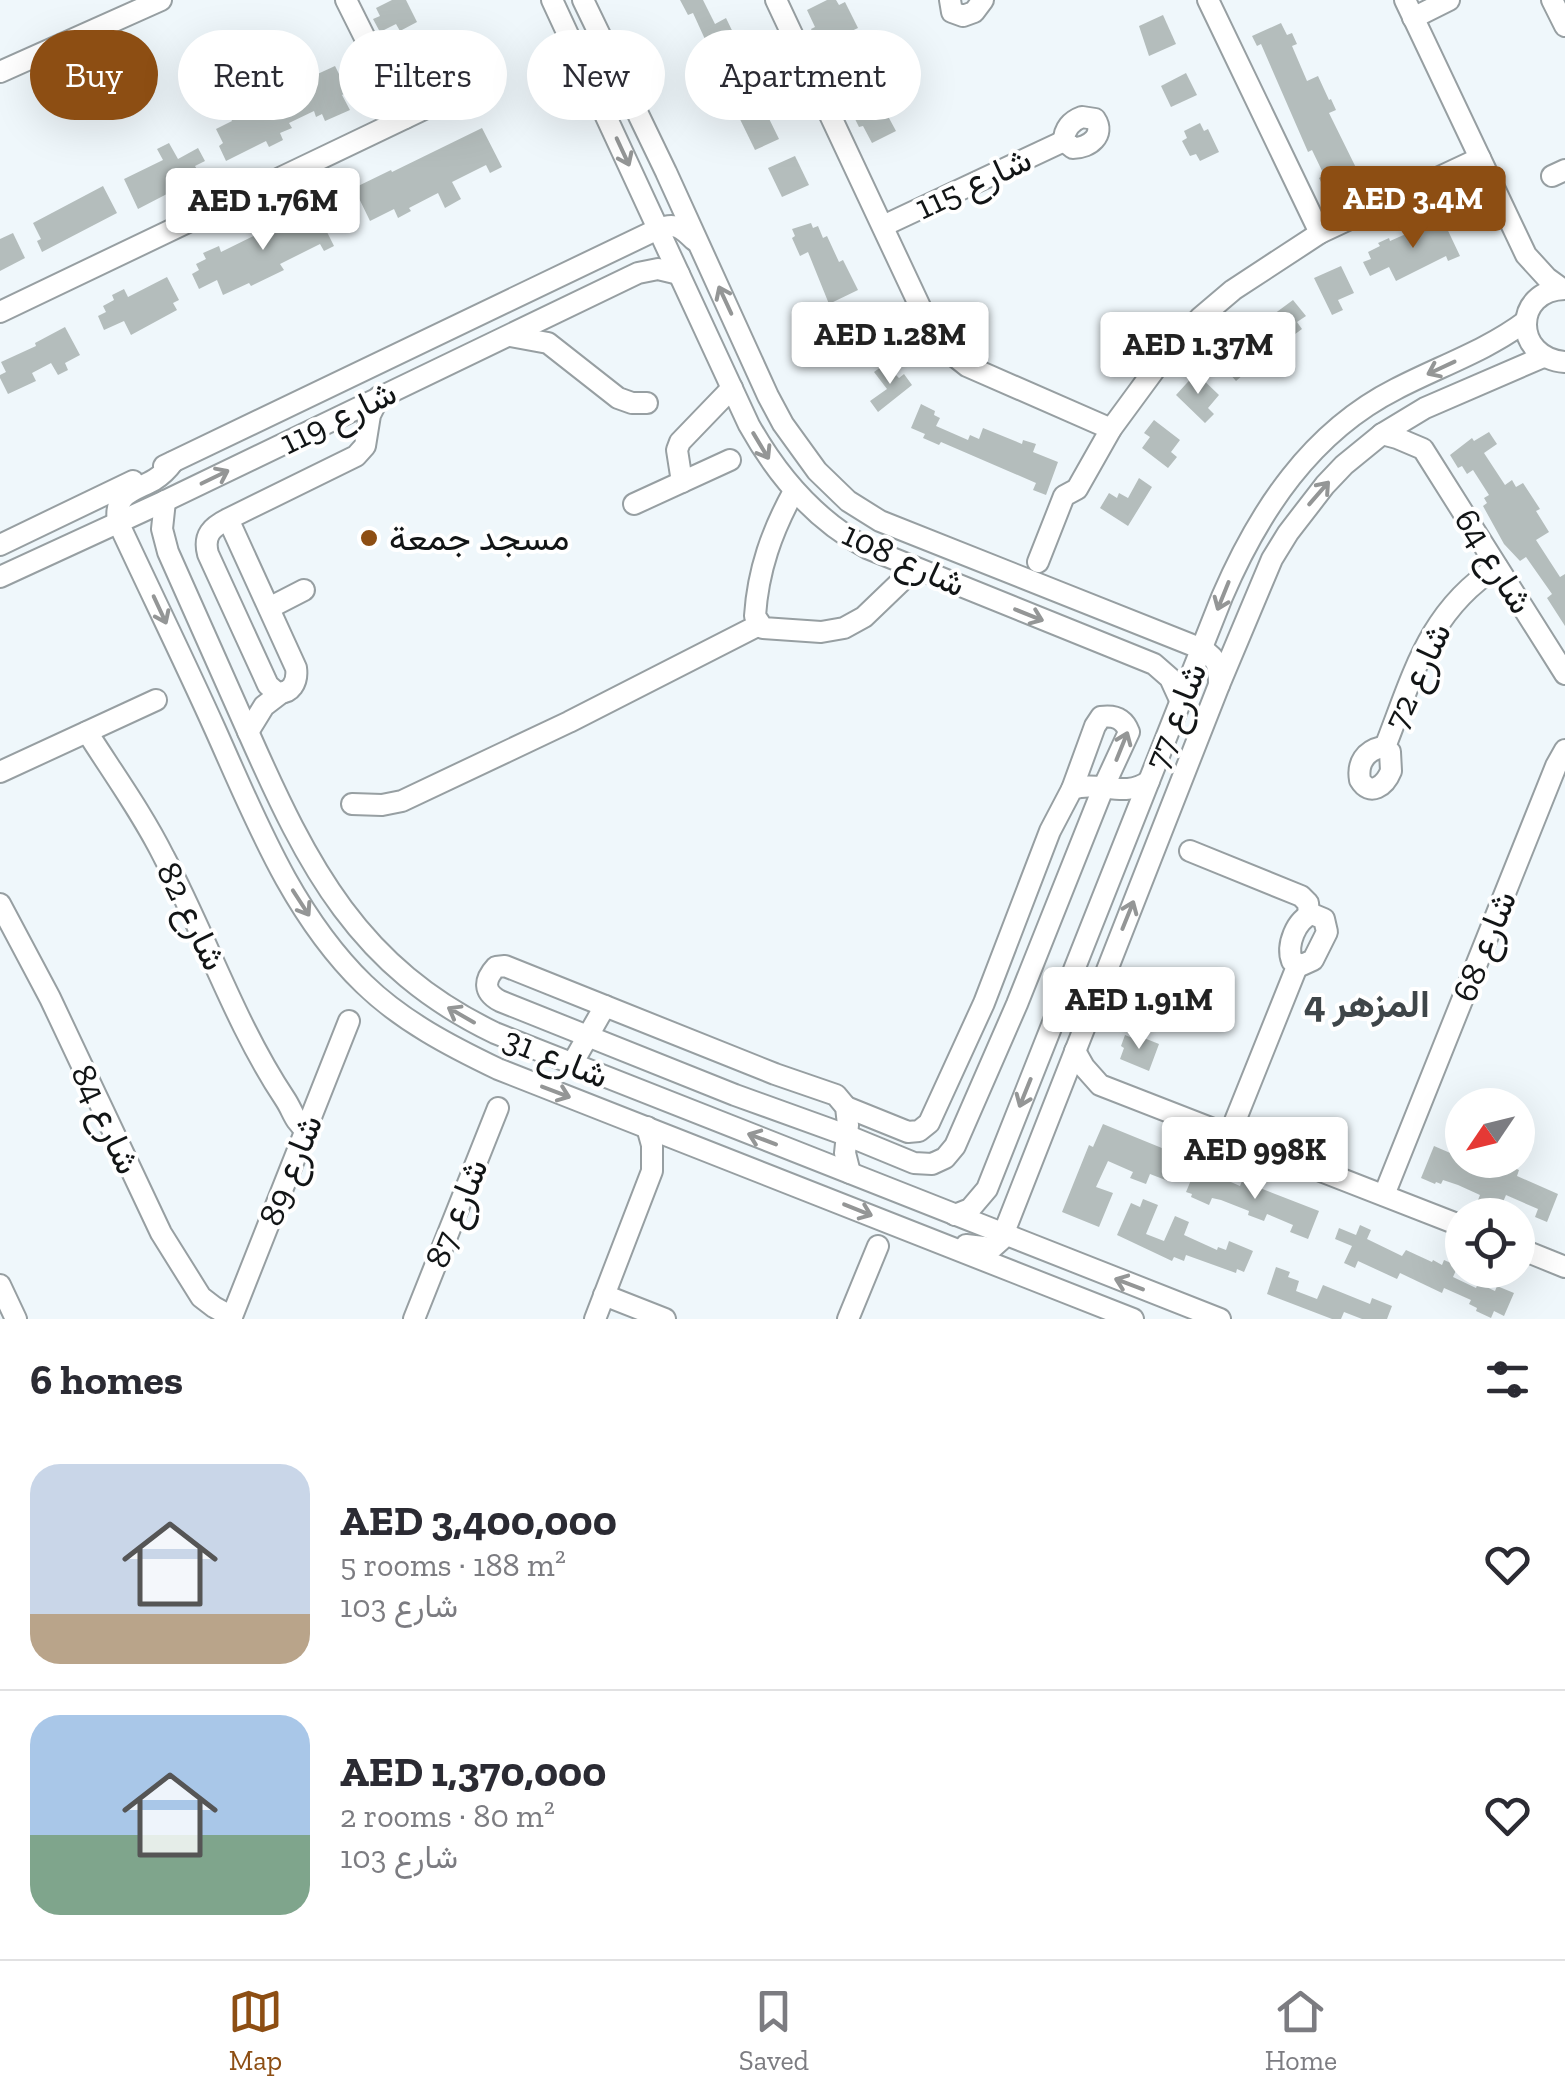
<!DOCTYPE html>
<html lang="en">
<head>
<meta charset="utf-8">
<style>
  :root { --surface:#fff; --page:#f2f2f3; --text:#2b2b33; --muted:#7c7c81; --line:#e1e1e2; --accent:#8d4e13 }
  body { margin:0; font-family:"Zilla Slab",Vazirmatn,serif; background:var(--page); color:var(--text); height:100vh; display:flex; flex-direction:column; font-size:38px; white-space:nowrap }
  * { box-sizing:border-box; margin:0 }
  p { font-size:32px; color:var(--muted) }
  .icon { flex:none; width:55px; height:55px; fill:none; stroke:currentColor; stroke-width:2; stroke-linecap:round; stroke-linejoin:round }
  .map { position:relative; height:1319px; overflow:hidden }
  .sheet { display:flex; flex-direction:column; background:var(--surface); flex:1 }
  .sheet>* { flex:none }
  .hud { position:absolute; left:30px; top:30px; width:1000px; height:90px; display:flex; gap:20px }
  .needle { width:65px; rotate:235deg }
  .tools { position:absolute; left:1445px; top:1088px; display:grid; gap:20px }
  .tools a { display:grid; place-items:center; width:90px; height:90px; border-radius:50%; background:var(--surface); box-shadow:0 10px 40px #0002; font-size:50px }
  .price { position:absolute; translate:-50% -85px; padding:0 22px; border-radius:10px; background:#fff; color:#222; font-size:32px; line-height:65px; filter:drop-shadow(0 2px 5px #0008) }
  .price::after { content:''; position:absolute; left:50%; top:60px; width:30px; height:22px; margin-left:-15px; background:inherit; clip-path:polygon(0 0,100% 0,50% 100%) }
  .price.selected { background:var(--accent); color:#fff }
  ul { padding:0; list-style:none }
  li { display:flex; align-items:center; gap:30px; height:250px; padding:0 30px }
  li+li { border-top:2px solid var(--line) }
  li span { display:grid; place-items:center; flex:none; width:280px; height:200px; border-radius:30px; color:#555 }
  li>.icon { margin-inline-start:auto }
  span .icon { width:120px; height:120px; fill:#fffc; stroke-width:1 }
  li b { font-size:42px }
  h2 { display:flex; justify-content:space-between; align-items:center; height:120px; padding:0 30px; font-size:42px }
  .tag { padding:0 35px; border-radius:45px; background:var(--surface); box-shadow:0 10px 40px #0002; font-size:35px; line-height:90px }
  .tag.selected { background:var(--accent); color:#fff }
  .tab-bar { display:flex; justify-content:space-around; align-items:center; height:140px; border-top:2px solid var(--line); background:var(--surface); font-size:28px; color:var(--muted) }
  .tab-bar a { display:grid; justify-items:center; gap:5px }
  .tab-bar .selected { color:var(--accent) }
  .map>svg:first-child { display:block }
</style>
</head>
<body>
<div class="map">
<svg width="1565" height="1319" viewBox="0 0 1565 1319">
  <rect width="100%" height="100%" fill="#eff7fb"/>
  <!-- building -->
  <g fill="#b4bdbc">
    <polygon points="392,0 406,0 417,22 400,31 396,24 380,32 373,19 380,16 376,8"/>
    <polygon points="680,0 703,0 715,24 726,18 758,84 762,82 768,94 759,98 779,139 755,150 735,109 730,112 724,100 740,92 722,55 714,59 693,13 688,15"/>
    <polygon points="827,0 836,0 839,5 845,2 858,28 843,35 853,56 858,53 866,68 863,70 896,131 872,143 863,126 859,127 850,109 859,104 824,38 817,42 811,29 815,27 807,10"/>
    <polygon points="1163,15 1176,44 1149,56 1139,26"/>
    <polygon points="1281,23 1287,35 1292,33 1297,44 1292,46 1307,81 1318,76 1329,100 1331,99 1336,110 1329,113 1365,186 1345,195 1341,187 1327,194 1319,178 1324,175 1312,150 1308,152 1261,44 1257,46 1252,36"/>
    <polygon points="440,38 455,70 435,80 433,74 410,85 397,59"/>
    <polygon points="335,66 348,92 342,95 350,110 325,121 322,114 316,117 314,111 289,123 292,128 280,133 283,140 269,147 266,141 226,161 219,146 223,143 216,129 232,121 229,115 262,98 270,114 307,96 303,88 314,83 311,77"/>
    <polygon points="1186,73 1197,95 1171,107 1161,86"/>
    <polygon points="1200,123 1204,131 1208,129 1219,152 1200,161 1196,154 1190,156 1182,141 1187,138 1184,131"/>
    <polygon points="482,128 502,167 490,173 486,165 452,182 461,199 445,208 438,193 409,208 411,211 398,218 394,209 370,221 354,188 391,170 392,172"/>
    <polygon points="169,143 178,159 198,148 205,161 195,166 198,171 187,177 190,182 138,209 124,179 163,160 157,149"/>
    <polygon points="795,156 809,185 782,197 768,168"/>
    <polygon points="103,186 117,213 42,252 37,241 41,239 33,223"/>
    <polygon points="314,206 334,246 324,251 320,244 280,264 284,270 251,286 249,283 223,295 217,280 199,289 192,274 199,270 196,264 206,259 203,253 219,246 221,252"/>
    <polygon points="1442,218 1460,256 1448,261 1446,256 1396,281 1389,267 1370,276 1363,262 1371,259 1368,252 1380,246 1378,243 1389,238 1390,241"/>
    <polygon points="811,223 813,228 818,226 823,238 827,236 839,262 843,260 858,290 829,304 808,252 800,256 792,238 795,236 792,229"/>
    <polygon points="13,233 25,258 0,271 0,239"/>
    <polygon points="1341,266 1354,293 1338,300 1343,310 1332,315 1314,278"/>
    <polygon points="167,277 179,300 173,303 177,310 131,335 124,321 104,330 98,316 106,312 103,306 114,300 112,295 124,289 128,297"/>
    <polygon points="1293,300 1306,316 1297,322 1302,329 1283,343 1282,341 1236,381 1213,355 1230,339 1243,354 1273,329 1266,320"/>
    <polygon points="870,311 876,323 869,326 872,332 867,334 871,341 850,352 838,327"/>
    <polygon points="65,327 80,355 65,363 68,370 58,375 51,363 32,373 36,381 8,394 0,378 0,375 6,372 1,362 36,346 35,343"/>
    <polygon points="885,364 899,378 904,374 912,385 878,412 870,401 887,389 874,372"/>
    <polygon points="1196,373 1219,395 1208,408 1214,414 1205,423 1176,395"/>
    <polygon points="921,404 935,411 934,415 940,418 936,426 968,440 970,435 979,439 983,428 1022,444 1023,440 1036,444 1033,452 1058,462 1046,495 1033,490 1036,483 941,442 939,445 923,438 925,434 911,428"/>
    <polygon points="1154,420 1180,440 1171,452 1177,457 1168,468 1142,448 1150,437 1144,433"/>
    <polygon points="1489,432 1497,444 1484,453 1505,485 1512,480 1516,487 1523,483 1540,509 1536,511 1549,532 1536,540 1560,577 1565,574 1565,626 1547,598 1552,594 1533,567 1526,557 1520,561 1504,544 1483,506 1487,503 1484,498 1489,495 1473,470 1467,474 1462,466 1458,468 1450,455 1472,438 1474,441"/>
    <polygon points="1139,478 1152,487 1128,526 1100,508 1109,493 1117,498 1119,493 1128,498"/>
    <polygon points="1125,1035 1143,1042 1144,1038 1159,1044 1149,1071 1120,1059 1124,1048 1121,1046"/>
    <polygon points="1103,1124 1179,1155 1168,1181 1150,1174 1146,1184 1130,1178 1133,1172 1108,1161 1096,1187 1113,1193 1099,1227 1062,1212 1089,1145 1093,1147"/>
    <polygon points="1434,1146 1462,1158 1462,1160 1486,1167 1486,1165 1493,1168 1497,1160 1519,1170 1517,1176 1558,1194 1547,1222 1535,1217 1538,1209 1506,1195 1500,1209 1478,1200 1480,1195 1458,1185 1443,1180 1441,1184 1436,1182 1435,1184 1421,1178"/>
    <polygon points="1194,1173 1212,1181 1215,1175 1240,1186 1242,1181 1319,1211 1308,1239 1290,1232 1293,1225 1267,1214 1264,1221 1248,1215 1249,1211 1221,1200 1212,1198 1209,1205 1191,1197 1192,1194 1186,1192"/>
    <polygon points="1143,1199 1158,1205 1146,1234 1164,1241 1175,1216 1189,1222 1184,1235 1217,1250 1218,1247 1226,1250 1229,1241 1253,1251 1244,1272 1237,1269 1236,1273 1186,1255 1184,1261 1174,1257 1172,1261 1117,1235 1131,1203 1140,1207"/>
    <polygon points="1360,1225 1371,1230 1367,1239 1402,1256 1406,1250 1432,1262 1433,1260 1442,1265 1444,1260 1458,1266 1453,1277 1476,1288 1478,1283 1495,1291 1497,1286 1514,1293 1504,1316 1494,1311 1491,1318 1476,1311 1477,1308 1469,1304 1471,1300 1444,1288 1442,1293 1400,1273 1397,1279 1358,1261 1355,1268 1344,1263 1352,1246 1335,1239 1339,1228 1356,1235"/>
    <polygon points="1276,1267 1290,1272 1288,1277 1299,1281 1296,1291 1317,1299 1323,1285 1370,1304 1372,1298 1392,1306 1387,1319 1362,1319 1344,1312 1341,1319 1332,1319 1267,1294"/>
  </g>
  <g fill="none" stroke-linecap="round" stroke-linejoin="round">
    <defs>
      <g id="minor">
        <polyline points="346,0 405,118"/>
        <path d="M552,0L749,425C778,477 815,520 867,548L1154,664L1170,678L1181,702"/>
        <path d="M583,0L666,172L768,396L783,424L817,471L848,501L880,521L1202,649C1218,659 1219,666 1219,685"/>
        <polyline points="776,0 931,330 943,347 967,366 1111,429"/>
        <polyline points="950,0 952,12 963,16 974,12 983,0"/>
        <polyline points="1208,0 1320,233"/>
        <polyline points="1405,0 1526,255 1547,278 1562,289"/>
        <polyline points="1552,0 1565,26"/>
        <polyline points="1413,18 1449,0"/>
        <polyline points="0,72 161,0"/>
        <path d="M1082,117L1095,119C1106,135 1089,148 1073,148L1064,141C1064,129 1071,121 1082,117Z"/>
        <polyline points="1552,176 1565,170"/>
        <polyline points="883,226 1064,141"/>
        <path d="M1565,289C1513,290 1513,358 1565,362"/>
        <polyline points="0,312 466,89"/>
        <polyline points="510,336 548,343 618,398 632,403 647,403"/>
        <polyline points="1382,434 1397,438 1423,449 1565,674"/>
        <path d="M173,462C168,469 162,475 154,480C135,491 113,493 118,522C150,591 184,660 215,729C255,818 292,914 364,984C402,1021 450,1046 498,1069L1133,1319"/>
        <path d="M164,466L658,229C676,222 682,228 694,240"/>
        <polyline points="682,482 677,450 680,442 732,388"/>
        <path d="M794,491C772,531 758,570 755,616L763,628L821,632L844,628L864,617L915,568"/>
        <path d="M165,501L162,529L168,552C195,613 222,673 249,734C308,867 358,967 495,1033L1220,1319"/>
        <polyline points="634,504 730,460"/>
        <path d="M228,519L296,668C298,682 291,695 276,692L268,685L208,554C203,535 212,527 228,519L356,456L365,446L370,415L379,397"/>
        <polyline points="0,545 133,481"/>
        <polyline points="1038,562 1064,496 1077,489 1111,429 1158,365 1200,318 1233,290 1320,233 1480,158"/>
        <polyline points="0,577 165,501 638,273 658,269 679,274"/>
        <polyline points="269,608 304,590"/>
        <path d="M87,732C113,773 142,813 164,857C206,936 235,1024 285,1099C293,1111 294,1121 306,1130"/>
        <polyline points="248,732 264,706 281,693"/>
        <path d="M1382,747L1390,752L1391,771C1385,786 1370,797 1360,780C1357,763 1365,751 1382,747Z"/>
        <path d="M1385,747C1413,676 1428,611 1497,567"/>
        <polyline points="0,772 156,700"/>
        <polyline points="352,804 382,805 402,801 569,722 759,625"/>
        <polyline points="1190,851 1301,896 1308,903 1309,915"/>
        <polyline points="0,904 50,998 161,1233 201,1297 214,1307 232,1317"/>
        <path d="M1312,914L1324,919L1327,932L1313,960L1302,965L1292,961C1286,945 1296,920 1312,914Z"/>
        <path d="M605,1006L505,966L496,967C484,980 483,992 500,1001L735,1095L846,1135L914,1163L932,1164L945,1158L955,1146L1017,1004L1104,786L1129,732C1124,719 1115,715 1101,717L1095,726L1072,789"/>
        <polyline points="1075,1051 1084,1067 1100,1085 1462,1226"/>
        <polyline points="572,1064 605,1006 775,1074 836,1095 846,1107 848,1125 845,1153 850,1173"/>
        <path d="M846,1107L908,1132L919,1131L929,1123L984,1003L1050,831L1072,789C1098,780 1125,799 1149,781"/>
        <polyline points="1229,1136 1298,964"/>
        <polyline points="1384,1195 1556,766 1565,750"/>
        <path d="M955,1215L970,1209L987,1189L1222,597C1259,511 1311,432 1396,389C1440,366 1486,351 1526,321"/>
        <polyline points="966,1245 992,1248 1001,1240 1219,685 1272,559 1288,533 1325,485 1344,465 1382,434 1425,408 1543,357"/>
        <polyline points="1518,1248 1565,1267"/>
        <polyline points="0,1285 16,1319"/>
        <polyline points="604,1295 665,1319"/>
        <polyline points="231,1319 349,1021"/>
        <polyline points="414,1319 498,1108"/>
        <polyline points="595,1319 652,1171 652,1145 647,1127"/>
        <polyline points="848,1319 878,1246"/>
      </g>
    </defs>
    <!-- minor casing -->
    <use href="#minor" stroke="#979fa2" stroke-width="24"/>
    <!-- minor -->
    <use href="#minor" stroke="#fff" stroke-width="20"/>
  </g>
  <!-- one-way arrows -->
  <defs><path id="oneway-shaft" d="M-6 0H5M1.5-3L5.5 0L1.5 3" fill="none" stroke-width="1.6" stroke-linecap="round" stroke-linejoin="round" transform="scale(2.5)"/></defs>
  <g stroke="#949696">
    <use href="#oneway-shaft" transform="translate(623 152) rotate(65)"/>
    <use href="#oneway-shaft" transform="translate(725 300) rotate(-115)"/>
    <use href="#oneway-shaft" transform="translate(1441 368) rotate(155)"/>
    <use href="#oneway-shaft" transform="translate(761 446) rotate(59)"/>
    <use href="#oneway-shaft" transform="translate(215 477) rotate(-26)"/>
    <use href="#oneway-shaft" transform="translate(1319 493) rotate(-49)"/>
    <use href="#oneway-shaft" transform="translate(1223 596) rotate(112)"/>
    <use href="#oneway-shaft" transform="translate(160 610) rotate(65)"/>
    <use href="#oneway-shaft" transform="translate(1029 615) rotate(22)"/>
    <use href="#oneway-shaft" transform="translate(1122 746) rotate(-68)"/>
    <use href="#oneway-shaft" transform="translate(301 903) rotate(57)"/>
    <use href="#oneway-shaft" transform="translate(1128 915) rotate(-68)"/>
    <use href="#oneway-shaft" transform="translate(461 1015) rotate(-150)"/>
    <use href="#oneway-shaft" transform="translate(556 1092) rotate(21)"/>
    <use href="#oneway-shaft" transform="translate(1025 1093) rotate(112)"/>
    <use href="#oneway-shaft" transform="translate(762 1139) rotate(-159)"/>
    <use href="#oneway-shaft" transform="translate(858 1210) rotate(22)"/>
    <use href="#oneway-shaft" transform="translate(1129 1284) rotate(-159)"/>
  </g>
  <!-- markers -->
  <circle fill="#8d4e13" stroke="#fff" stroke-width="4" cx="369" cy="538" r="10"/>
  <g text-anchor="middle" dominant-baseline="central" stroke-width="8" stroke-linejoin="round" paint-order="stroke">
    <!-- street labels -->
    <g font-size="35" fill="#121516" stroke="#fff">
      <text transform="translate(973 183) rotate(-25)">شارع 115</text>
      <text transform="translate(338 417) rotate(-26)">شارع 119</text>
      <text transform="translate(904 559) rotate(25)">شارع 108</text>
      <text transform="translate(1494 561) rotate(58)">شارع 64</text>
      <text transform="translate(1417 676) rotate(-65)">شارع 72</text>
      <text transform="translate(1175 716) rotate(-68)">شارع 77</text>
      <text transform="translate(192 916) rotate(64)">شارع 82</text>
      <text transform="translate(1484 946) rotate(-68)">شارع 68</text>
      <text transform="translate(556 1057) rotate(22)">شارع 31</text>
      <text transform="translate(106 1119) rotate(65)">شارع 84</text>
      <text transform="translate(290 1170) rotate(-68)">شارع 89</text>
      <text transform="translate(456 1213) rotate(-68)">شارع 87</text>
    </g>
    <!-- poi labels -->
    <g font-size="35" fill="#121516" stroke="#fff" text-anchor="start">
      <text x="389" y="538">مسجد جمعة</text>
    </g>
    <!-- neighbourhood labels -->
    <g font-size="38" font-weight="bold" fill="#3f4649" stroke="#fff">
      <text x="1367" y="1004">المزهر 4</text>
    </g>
  </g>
</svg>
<div class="tools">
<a><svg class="needle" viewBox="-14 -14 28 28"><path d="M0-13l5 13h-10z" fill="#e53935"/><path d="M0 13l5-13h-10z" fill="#7c7c81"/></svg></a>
<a><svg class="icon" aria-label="locate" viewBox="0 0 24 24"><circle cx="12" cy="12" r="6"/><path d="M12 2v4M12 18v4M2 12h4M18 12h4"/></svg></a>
</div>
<b class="price selected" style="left:1413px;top:251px">AED 3.4M</b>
<b class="price" style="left:263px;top:253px">AED 1.76M</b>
<b class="price" style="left:890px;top:387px">AED 1.28M</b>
<b class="price" style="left:1198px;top:397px">AED 1.37M</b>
<b class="price" style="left:1139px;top:1052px">AED 1.91M</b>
<b class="price" style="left:1255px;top:1202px">AED 998K</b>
<div class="hud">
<a class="tag selected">Buy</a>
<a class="tag">Rent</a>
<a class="tag">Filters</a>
<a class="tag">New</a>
<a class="tag">Apartment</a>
</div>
</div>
<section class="sheet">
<h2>6 homes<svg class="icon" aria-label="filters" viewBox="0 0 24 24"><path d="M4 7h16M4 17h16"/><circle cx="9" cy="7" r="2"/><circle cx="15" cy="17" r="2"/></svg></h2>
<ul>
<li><span style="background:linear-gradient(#c9d6e8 75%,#b9a48a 0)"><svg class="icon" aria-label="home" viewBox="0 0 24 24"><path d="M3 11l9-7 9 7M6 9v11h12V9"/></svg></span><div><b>AED 3,400,000</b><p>5 rooms · 188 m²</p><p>شارع 103</p></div><svg class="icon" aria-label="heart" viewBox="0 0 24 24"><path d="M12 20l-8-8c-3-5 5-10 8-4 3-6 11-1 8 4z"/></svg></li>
<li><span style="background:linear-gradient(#a9c7e8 60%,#7fa58c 0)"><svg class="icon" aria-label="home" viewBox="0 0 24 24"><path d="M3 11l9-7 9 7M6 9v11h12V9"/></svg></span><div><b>AED 1,370,000</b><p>2 rooms · 80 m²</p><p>شارع 103</p></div><svg class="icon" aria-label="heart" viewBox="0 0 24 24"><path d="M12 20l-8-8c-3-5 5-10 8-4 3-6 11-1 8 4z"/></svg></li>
</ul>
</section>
<nav class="tab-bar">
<a class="selected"><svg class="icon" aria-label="map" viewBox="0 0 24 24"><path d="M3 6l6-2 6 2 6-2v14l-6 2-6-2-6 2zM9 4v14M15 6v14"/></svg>Map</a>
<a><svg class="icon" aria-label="saved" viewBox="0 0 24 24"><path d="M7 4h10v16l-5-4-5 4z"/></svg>Saved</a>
<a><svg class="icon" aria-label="home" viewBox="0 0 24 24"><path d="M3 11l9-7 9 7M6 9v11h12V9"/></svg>Home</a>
</nav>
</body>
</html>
